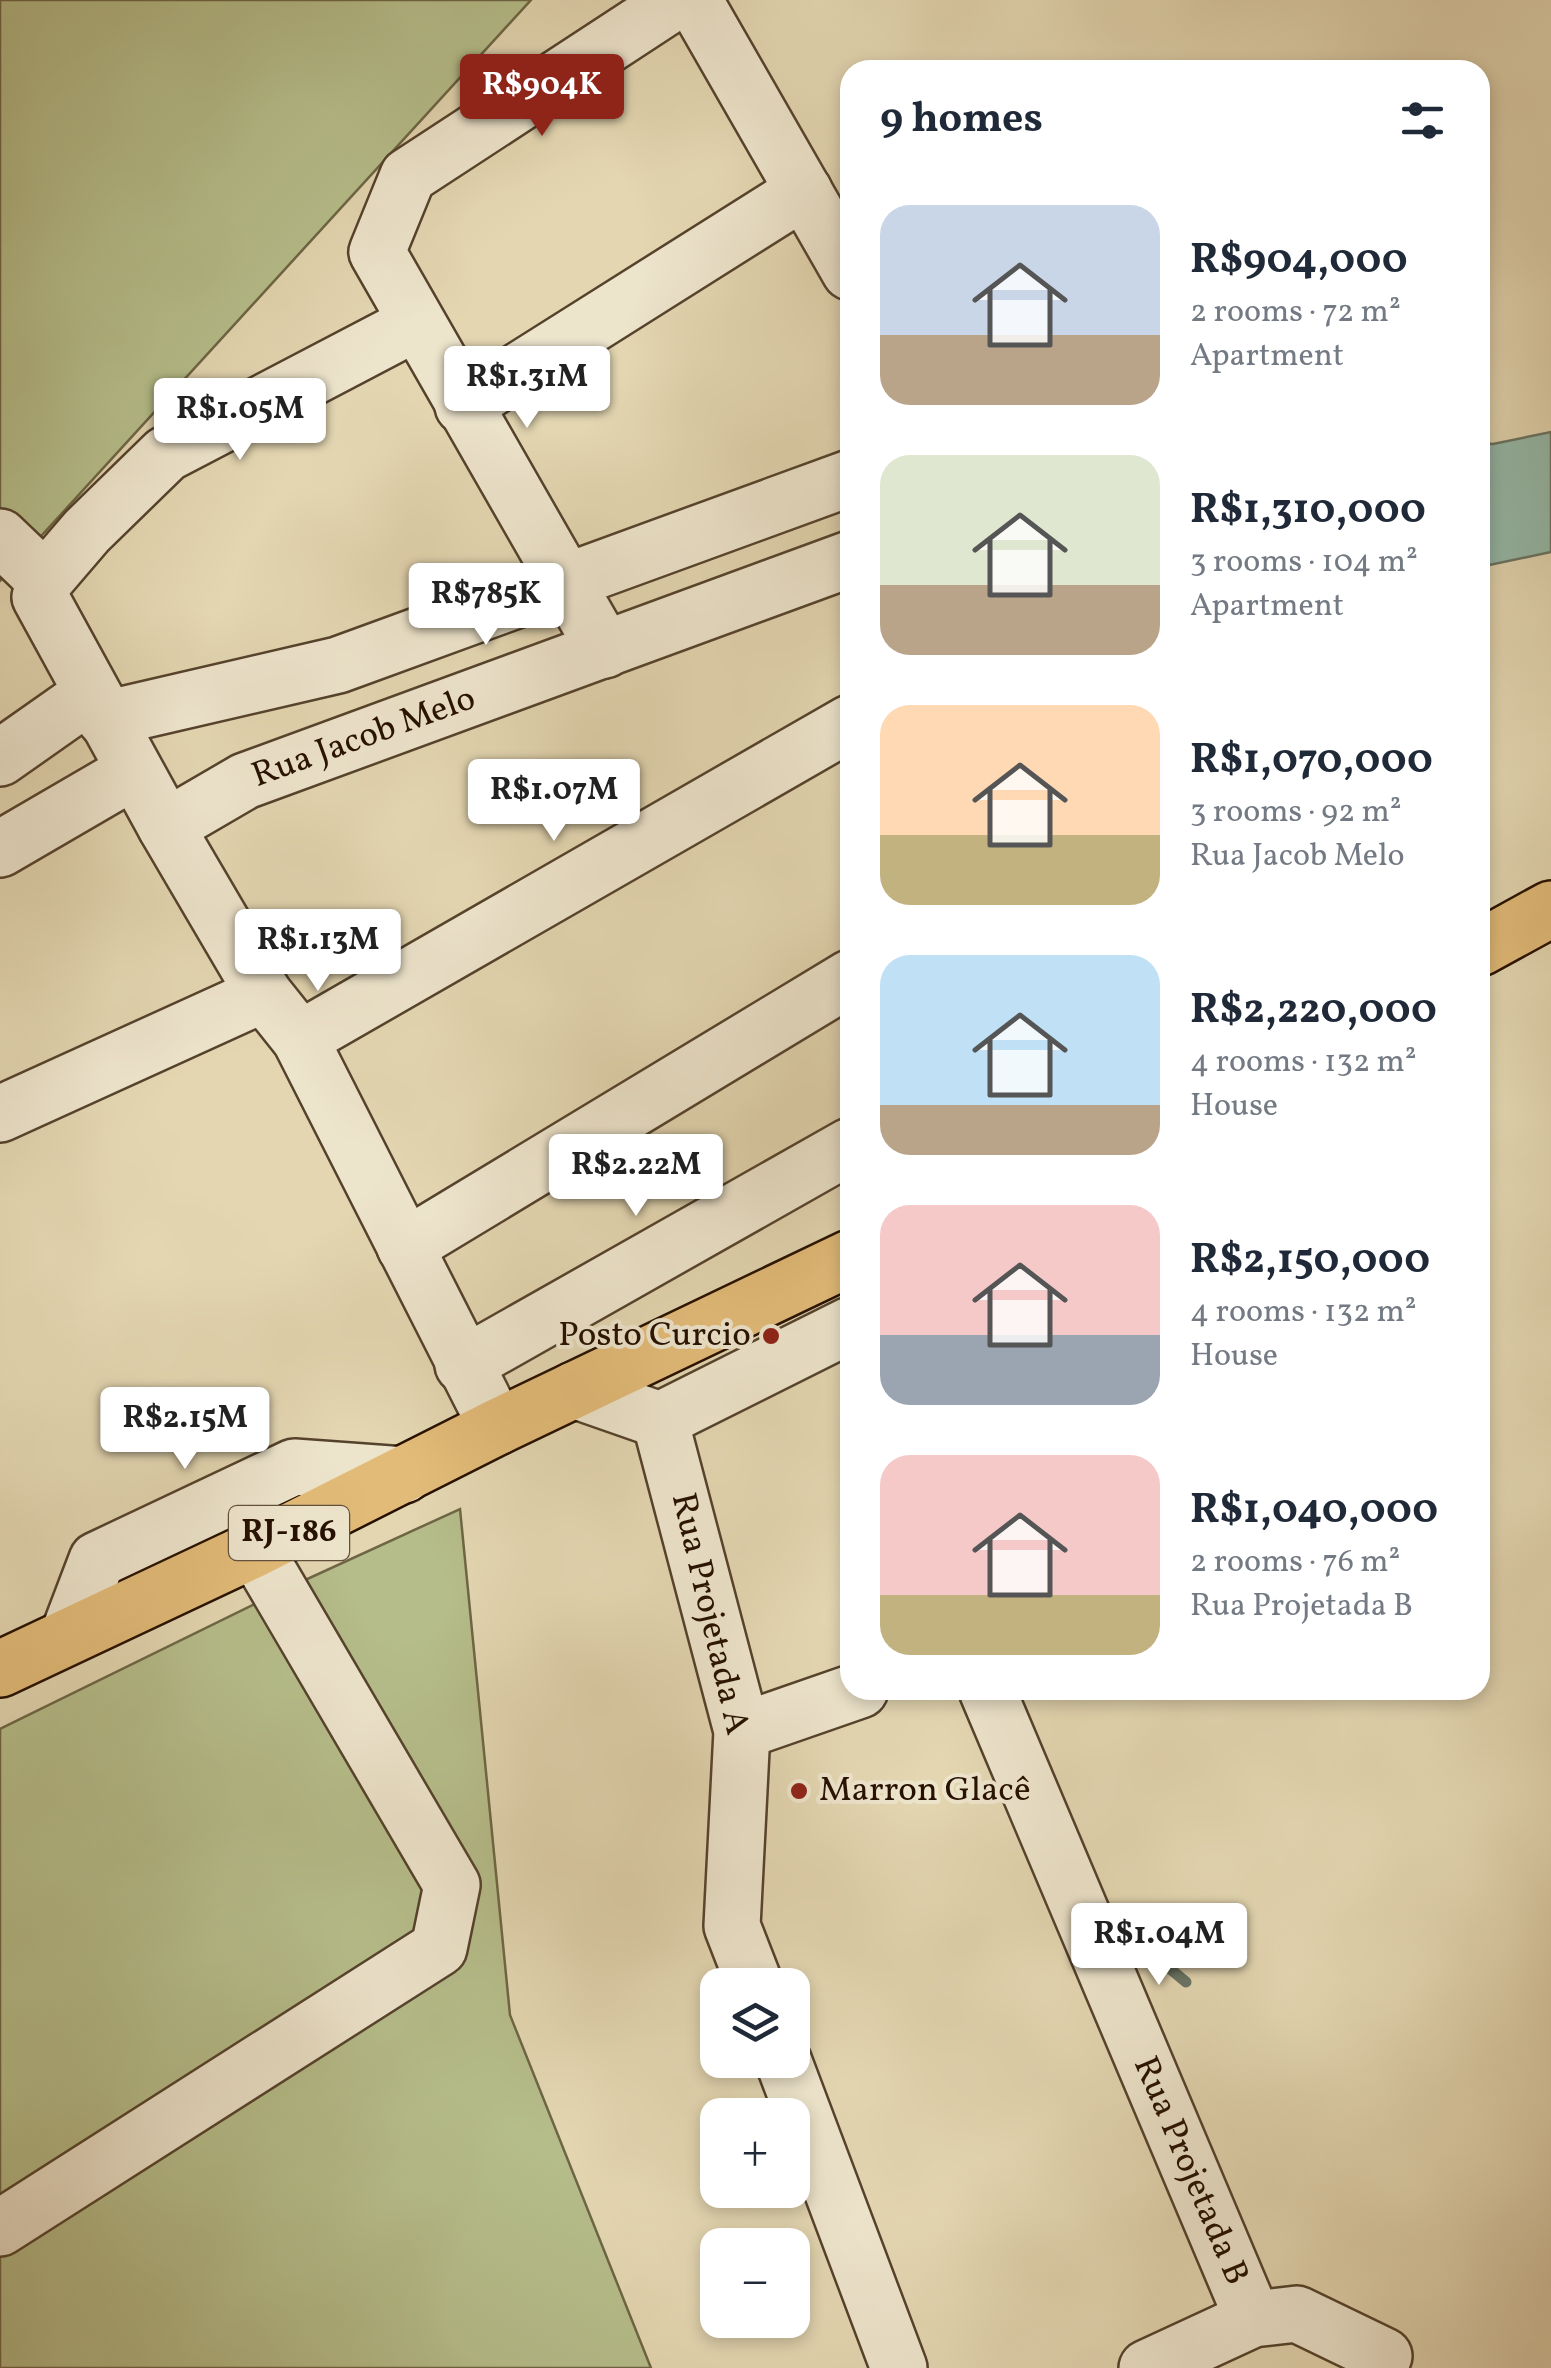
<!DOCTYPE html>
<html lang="en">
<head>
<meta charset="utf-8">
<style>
  :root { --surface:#fff; --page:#f6f6f7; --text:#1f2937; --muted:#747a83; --accent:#8f2418 }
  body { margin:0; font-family:Vollkorn,serif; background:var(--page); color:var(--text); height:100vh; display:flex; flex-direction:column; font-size:38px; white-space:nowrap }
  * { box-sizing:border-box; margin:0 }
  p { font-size:32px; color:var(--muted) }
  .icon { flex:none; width:55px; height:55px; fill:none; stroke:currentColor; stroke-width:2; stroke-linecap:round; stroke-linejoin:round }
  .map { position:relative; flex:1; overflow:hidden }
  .panel { position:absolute; left:840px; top:60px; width:650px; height:1640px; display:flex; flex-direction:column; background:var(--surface); border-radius:30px; box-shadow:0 5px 15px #0003 }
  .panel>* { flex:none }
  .buttons { position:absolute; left:700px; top:1968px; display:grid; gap:20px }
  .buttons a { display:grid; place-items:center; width:110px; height:110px; border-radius:20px; background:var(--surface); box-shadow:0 5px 15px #0003; font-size:50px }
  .price { position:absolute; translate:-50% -85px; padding:0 22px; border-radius:10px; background:#fff; color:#222; font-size:32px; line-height:65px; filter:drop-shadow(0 2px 5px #0008) }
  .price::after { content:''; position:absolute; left:50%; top:60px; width:30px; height:22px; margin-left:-15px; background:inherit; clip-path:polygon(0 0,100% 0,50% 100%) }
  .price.on { background:var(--accent); color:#fff }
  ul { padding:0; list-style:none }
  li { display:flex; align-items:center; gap:30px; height:250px; padding:0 40px }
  li span { display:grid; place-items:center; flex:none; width:280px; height:200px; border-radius:30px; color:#555 }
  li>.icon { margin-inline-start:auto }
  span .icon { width:120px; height:120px; fill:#fffc; stroke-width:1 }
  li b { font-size:42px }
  h2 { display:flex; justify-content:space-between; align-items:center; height:120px; padding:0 40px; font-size:42px }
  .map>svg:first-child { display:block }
</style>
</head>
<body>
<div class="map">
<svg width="1551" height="2368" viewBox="0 0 1551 2368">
  <rect width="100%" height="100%" fill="#e3d6b1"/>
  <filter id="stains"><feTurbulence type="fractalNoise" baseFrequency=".002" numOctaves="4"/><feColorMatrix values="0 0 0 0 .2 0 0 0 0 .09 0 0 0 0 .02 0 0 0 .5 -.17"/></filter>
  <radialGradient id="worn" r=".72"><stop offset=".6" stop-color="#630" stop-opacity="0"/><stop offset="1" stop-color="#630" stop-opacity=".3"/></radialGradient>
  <!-- green -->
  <g fill="#b5bd8a" stroke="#6e6645" stroke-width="2.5">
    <polygon points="0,0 531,0 0,581"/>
    <polygon points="460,1509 510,2015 651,2368 0,2368 0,1729 279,1592"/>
  </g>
  <!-- water -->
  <polygon fill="#95b9a9" stroke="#697565" stroke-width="2.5" points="1551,432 1551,552 1480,567 1480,443 1493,444"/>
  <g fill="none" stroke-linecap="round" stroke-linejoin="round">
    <!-- stream -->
    <polyline stroke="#697565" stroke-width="11" points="1145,1948 1186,1982"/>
    <defs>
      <g id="minor">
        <polyline points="694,0 850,272"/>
        <polyline points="416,323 166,454 87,531 45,580 40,597 166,827 264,994 300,1039 497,1427"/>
        <polyline points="463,406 804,191"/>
        <polyline points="0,537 45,580"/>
        <polyline points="605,650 377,252 408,176 677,0"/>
        <polyline points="105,719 338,665 850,478"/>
        <polyline points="0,758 91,694"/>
        <polyline points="166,827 245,781 850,559"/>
        <polyline points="0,849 134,771"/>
        <polyline points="300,1039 850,723"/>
        <polyline points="0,1114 264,994"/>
        <polyline points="405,1247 850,978"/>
        <polyline points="463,1365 850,1146"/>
        <polyline points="574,1390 660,1420 850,1325"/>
        <polyline points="660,1420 742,1731 732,1926 755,1985"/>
        <polyline points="68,1636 97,1560 294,1467 404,1475"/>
        <polyline points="987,1690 1253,2319"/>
        <polyline points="742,1731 860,1690"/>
        <polyline points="783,2060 899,2368"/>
        <polyline points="0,2228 439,1948 452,1885 255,1549"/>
        <polyline points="1147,2368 1253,2319 1297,2314 1384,2356"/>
      </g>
      <g id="highway">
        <polyline points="1480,948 1551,909"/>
        <polyline points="0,1669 255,1549 497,1427 850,1258"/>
      </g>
    </defs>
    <!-- minor casing -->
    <use href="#minor" stroke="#55422c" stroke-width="60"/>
    <!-- highway casing -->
    <use href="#highway" stroke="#261000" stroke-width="60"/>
    <!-- minor -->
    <use href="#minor" stroke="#ede4cc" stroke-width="55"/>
    <!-- highway -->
    <use href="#highway" stroke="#e2bb78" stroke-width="55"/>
  </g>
  <!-- markers -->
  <g fill="#8f2418" stroke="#ede4cc" stroke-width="4">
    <circle cx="771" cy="1336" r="10"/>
    <circle cx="799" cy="1791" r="10"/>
  </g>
  <g text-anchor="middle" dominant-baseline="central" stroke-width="8" stroke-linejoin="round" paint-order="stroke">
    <!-- shield labels -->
    <rect fill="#ede4cc" stroke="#62503d" stroke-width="2.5" x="229" y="1506" width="120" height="54" rx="8"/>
    <g font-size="32" font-weight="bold" fill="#261000">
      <text x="289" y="1533">RJ-186</text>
    </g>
    <!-- street labels -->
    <g font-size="35" fill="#261000" stroke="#ede4cc">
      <text transform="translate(364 738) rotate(-20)">Rua Jacob Melo</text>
      <text transform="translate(709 1614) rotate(77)">Rua Projetada A</text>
      <text transform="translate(1190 2171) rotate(67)">Rua Projetada B</text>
    </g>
    <!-- poi labels -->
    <g font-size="35" fill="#261000" stroke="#ede4cc" text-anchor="end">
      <text x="751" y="1336">Posto Curcio</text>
      <text x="819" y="1791" text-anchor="start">Marron Glacê</text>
    </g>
  </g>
  <rect width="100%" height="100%" filter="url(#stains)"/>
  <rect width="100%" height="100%" fill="url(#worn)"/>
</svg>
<div class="buttons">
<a><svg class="icon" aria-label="layers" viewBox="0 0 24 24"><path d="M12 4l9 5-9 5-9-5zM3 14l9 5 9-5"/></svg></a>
<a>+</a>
<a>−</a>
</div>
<b class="price on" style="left:542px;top:139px">R$904K</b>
<b class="price" style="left:527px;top:431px">R$1.31M</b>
<b class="price" style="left:240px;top:463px">R$1.05M</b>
<b class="price" style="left:486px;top:648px">R$785K</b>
<b class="price" style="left:554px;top:844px">R$1.07M</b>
<b class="price" style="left:318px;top:994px">R$1.13M</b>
<b class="price" style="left:636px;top:1219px">R$2.22M</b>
<b class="price" style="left:185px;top:1472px">R$2.15M</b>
<b class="price" style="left:1159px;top:1988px">R$1.04M</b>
<section class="panel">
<h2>9 homes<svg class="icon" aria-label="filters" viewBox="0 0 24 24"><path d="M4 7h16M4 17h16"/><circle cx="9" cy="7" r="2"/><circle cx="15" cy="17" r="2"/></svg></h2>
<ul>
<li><span style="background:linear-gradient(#c9d6e8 65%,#b9a48a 0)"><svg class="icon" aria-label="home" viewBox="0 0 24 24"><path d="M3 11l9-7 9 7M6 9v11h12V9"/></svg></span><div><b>R$904,000</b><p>2 rooms · 72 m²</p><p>Apartment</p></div></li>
<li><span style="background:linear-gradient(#dfe7d0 65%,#b9a48a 0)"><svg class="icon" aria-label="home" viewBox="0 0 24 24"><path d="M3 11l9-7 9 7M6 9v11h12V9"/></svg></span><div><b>R$1,310,000</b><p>3 rooms · 104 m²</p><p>Apartment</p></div></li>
<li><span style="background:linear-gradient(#ffd9b3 65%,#c2b280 0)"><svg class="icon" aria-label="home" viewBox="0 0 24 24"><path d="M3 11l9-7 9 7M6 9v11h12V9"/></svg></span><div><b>R$1,070,000</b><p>3 rooms · 92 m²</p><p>Rua Jacob Melo</p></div></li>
<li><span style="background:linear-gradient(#bfe0f5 75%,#b9a48a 0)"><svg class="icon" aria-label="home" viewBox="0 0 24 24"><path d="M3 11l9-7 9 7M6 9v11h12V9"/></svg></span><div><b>R$2,220,000</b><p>4 rooms · 132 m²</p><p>House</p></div></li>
<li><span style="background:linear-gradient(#f6c9c9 65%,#9aa5b1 0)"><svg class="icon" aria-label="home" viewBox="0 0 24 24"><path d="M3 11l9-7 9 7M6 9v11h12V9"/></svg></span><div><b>R$2,150,000</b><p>4 rooms · 132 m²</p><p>House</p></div></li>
<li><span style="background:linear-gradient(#f6c9c9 70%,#c2b280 0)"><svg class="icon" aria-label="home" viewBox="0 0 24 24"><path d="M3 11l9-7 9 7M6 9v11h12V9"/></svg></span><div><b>R$1,040,000</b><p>2 rooms · 76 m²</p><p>Rua Projetada B</p></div></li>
</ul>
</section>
</div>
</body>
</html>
